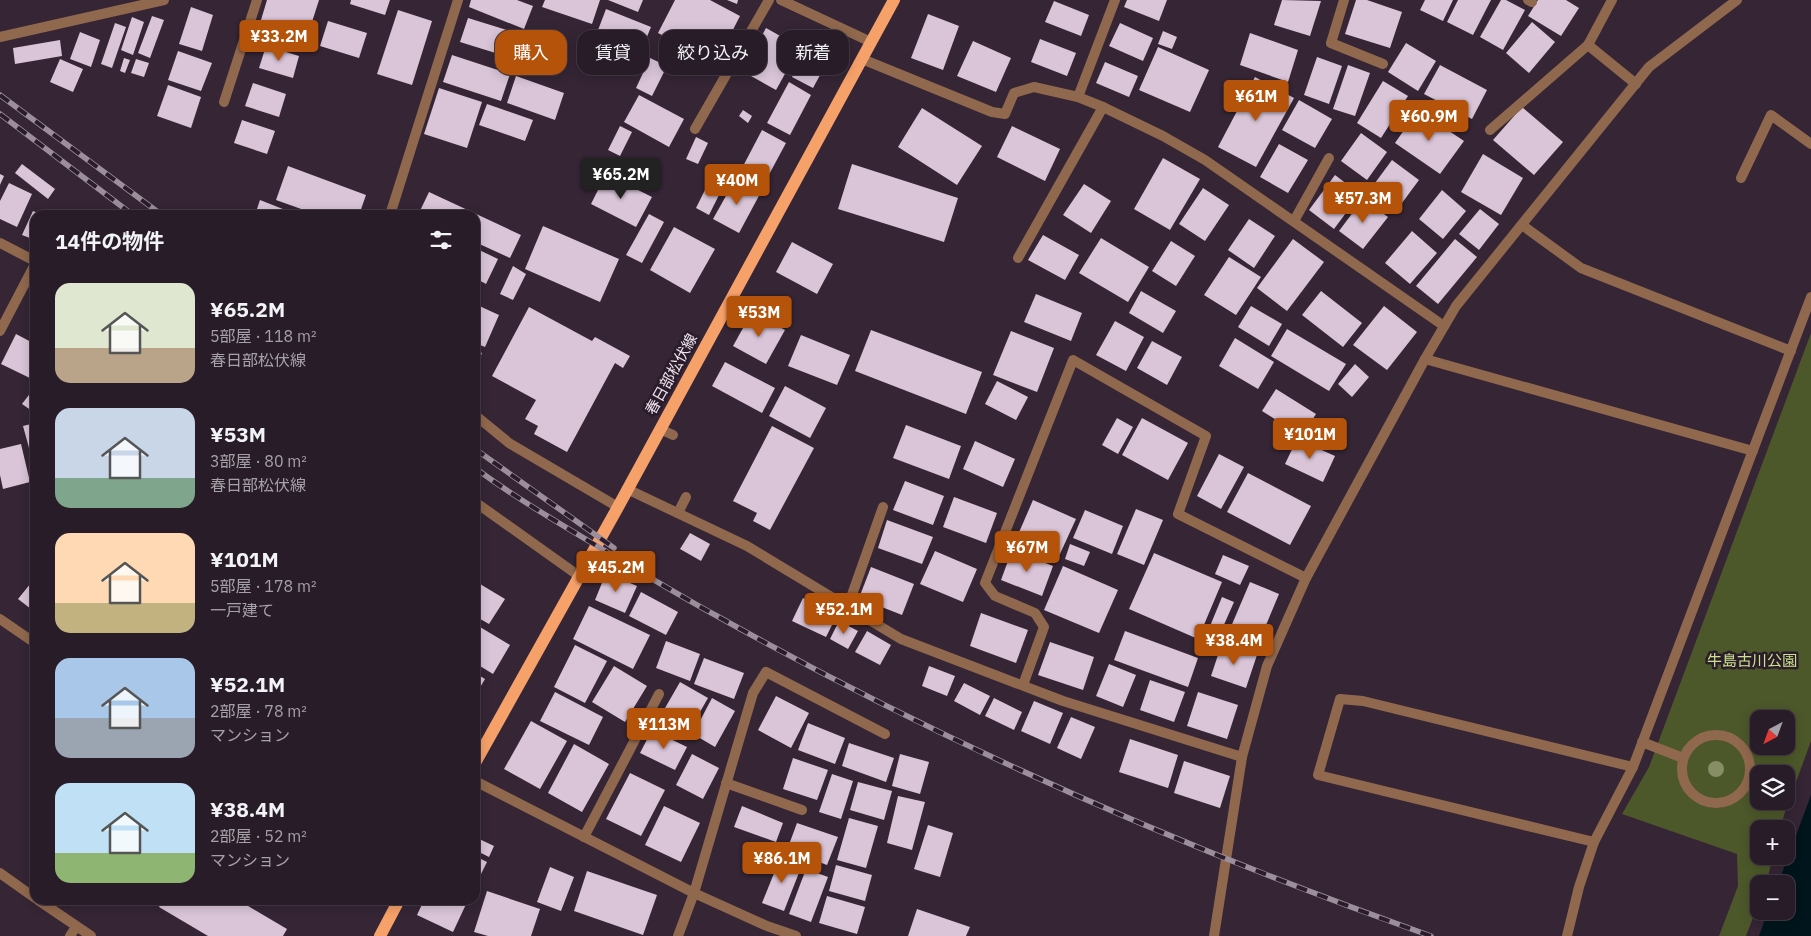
<!DOCTYPE html>
<html lang="ja">
<head>
<meta charset="utf-8">
<style>
  :root { --surface:#281c28; --page:#302530; --text:#f1f3f6; --muted:#a5a1a8; --line:#443a45; --accent:#b45309 }
  body { margin:0; font-family:"IBM Plex Sans","Noto Sans JP",sans-serif; background:var(--page); color:var(--text); height:100vh; display:flex; flex-direction:column; font-size:19px; white-space:nowrap }
  * { box-sizing:border-box; margin:0 }
  p { font-size:16px; color:var(--muted) }
  .icon { flex:none; width:28px; height:28px; fill:none; stroke:currentColor; stroke-width:2; stroke-linecap:round; stroke-linejoin:round }
  .map { position:relative; flex:1; overflow:hidden }
  .sheet { position:absolute; left:30px; top:210px; width:450px; height:695px; display:flex; flex-direction:column; background:var(--surface); border-radius:15px; box-shadow:0 2px 12px #0003,0 0 0 1px var(--line) }
  .sheet>* { flex:none }
  .top-card { position:absolute; left:495px; top:30px; width:475px; height:45px; display:flex; gap:10px }
  .needle { width:32px; rotate:221deg }
  .buttons { position:absolute; left:1750px; top:710px; display:grid; gap:10px }
  .buttons a { display:grid; place-items:center; width:45px; height:45px; border-radius:10px; background:var(--surface); box-shadow:0 2px 12px #0003,0 0 0 1px var(--line); font-size:25px }
  .price { position:absolute; translate:-50% -42px; padding:0 11px; border-radius:5px; background:var(--accent); color:#fff; font-size:16px; line-height:32px; filter:drop-shadow(0 1px 2px #0008) }
  .price::after { content:''; position:absolute; left:50%; top:30px; width:15px; height:11px; margin-left:-8px; background:inherit; clip-path:polygon(0 0,100% 0,50% 100%) }
  .price.on { background:#222; color:#fff }
  ul { padding:0; list-style:none }
  li { display:flex; align-items:center; gap:15px; height:125px; padding:0 25px }
  li span { display:grid; place-items:center; flex:none; width:140px; height:100px; border-radius:15px; color:#555 }
  li>.icon { margin-inline-start:auto }
  span .icon { width:60px; height:60px; fill:#fffc; stroke-width:1 }
  li b { font-size:21px }
  h2 { display:flex; justify-content:space-between; align-items:center; height:60px; padding:0 25px; font-size:21px }
  .pill { padding:0 18px; border-radius:15px; background:var(--surface); box-shadow:0 2px 12px #0003,0 0 0 1px var(--line); font-size:18px; line-height:45px }
  .pill.on { background:var(--accent); color:#fff }
  .map>svg:first-child { display:block }
</style>
</head>
<body>
<div class="map">
<svg width="1811" height="936" viewBox="0 0 1811 936">
  <rect width="100%" height="100%" fill="#352535"/>
  <!-- green -->
  <path fill="#4c582a" fill-rule="evenodd" d="M1811,333V741L1785,812L1780,829H1759V856H1773L1766,884H1759V902L1746,936H1719L1738,886L1737,854L1622,814L1649,767ZM1759,719H1786V746H1759ZM1759,774H1786V801H1759Z"/>
  <!-- water -->
  <polygon fill="#00151c" points="1811,795 1811,936 1759,936 1768,911 1786,911 1786,884 1778,884"/>
  <!-- building -->
  <g fill="#d9c4d8">
    <polygon points="267,0 319,0 305,44 258,30"/>
    <polygon points="351,0 390,0 385,15 350,4"/>
    <polygon points="471,0 517,0 533,6 524,29 469,7"/>
    <polygon points="545,0 600,0 592,24 542,7"/>
    <polygon points="608,0 643,0 638,12"/>
    <polygon points="675,0 710,0 740,16 716,63 658,33"/>
    <polygon points="727,0 738,0 737,4"/>
    <polygon points="1127,0 1167,0 1159,21 1124,7"/>
    <polygon points="1282,0 1321,1 1310,36 1274,25"/>
    <polygon points="1356,0 1367,0 1402,12 1390,48 1345,34"/>
    <polygon points="1425,0 1453,0 1443,21 1420,10"/>
    <polygon points="1458,0 1491,0 1473,35 1447,22"/>
    <polygon points="1501,0 1506,0 1525,10 1503,50 1480,37"/>
    <polygon points="1538,0 1566,0 1579,8 1561,36 1528,16"/>
    <polygon points="1054,1 1089,15 1081,36 1045,22"/>
    <polygon points="191,7 213,15 202,51 179,44"/>
    <polygon points="606,9 651,27 636,63 592,46"/>
    <polygon points="398,10 432,21 412,85 377,74"/>
    <polygon points="928,14 959,26 943,70 911,58"/>
    <polygon points="152,16 164,20 150,58 138,53"/>
    <polygon points="132,17 144,22 133,55 121,50"/>
    <polygon points="468,18 523,35 515,59 460,42"/>
    <polygon points="328,21 367,33 359,58 320,46"/>
    <polygon points="1532,22 1555,42 1529,73 1506,53"/>
    <polygon points="115,23 126,27 112,68 101,64"/>
    <polygon points="1120,23 1153,38 1143,61 1109,46"/>
    <polygon points="766,28 800,47 776,90 742,71"/>
    <polygon points="817,31 838,42 813,88 792,77"/>
    <polygon points="1163,31 1177,37 1172,49 1158,44"/>
    <polygon points="80,32 100,40 91,67 70,59"/>
    <polygon points="1250,33 1298,50 1288,82 1240,65"/>
    <polygon points="1040,39 1076,53 1067,76 1031,62"/>
    <polygon points="60,40 62,56 15,64 13,48"/>
    <polygon points="973,41 1011,58 996,92 957,76"/>
    <polygon points="1406,43 1436,61 1418,91 1388,72"/>
    <polygon points="266,46 299,56 293,78 259,68"/>
    <polygon points="1158,47 1209,70 1190,112 1139,90"/>
    <polygon points="178,51 212,63 201,91 168,80"/>
    <polygon points="452,55 510,74 501,101 443,82"/>
    <polygon points="1317,57 1342,66 1329,104 1304,95"/>
    <polygon points="124,58 130,60 125,73 120,71"/>
    <polygon points="650,58 667,66 652,96 636,88"/>
    <polygon points="60,59 83,69 73,92 50,82"/>
    <polygon points="136,59 149,63 144,77 131,73"/>
    <polygon points="1105,62 1138,76 1129,97 1096,83"/>
    <polygon points="1348,65 1370,73 1355,116 1333,109"/>
    <polygon points="1440,65 1487,90 1472,119 1424,94"/>
    <polygon points="516,76 564,93 555,120 507,103"/>
    <polygon points="1255,77 1294,98 1256,167 1218,147"/>
    <polygon points="1383,81 1408,96 1381,138 1357,123"/>
    <polygon points="789,82 811,95 790,135 767,123"/>
    <polygon points="253,83 286,94 279,117 245,106"/>
    <polygon points="168,85 201,97 191,128 157,116"/>
    <polygon points="439,88 482,102 467,148 424,134"/>
    <polygon points="639,95 684,119 669,147 624,122"/>
    <polygon points="1299,100 1332,119 1315,148 1282,130"/>
    <polygon points="487,104 533,120 525,141 479,125"/>
    <polygon points="1522,107 1563,142 1534,175 1493,140"/>
    <polygon points="922,108 982,146 957,185 898,147"/>
    <polygon points="743,110 752,116 748,123 739,116"/>
    <polygon points="1418,110 1464,141 1440,174 1395,143"/>
    <polygon points="242,120 275,131 267,154 234,143"/>
    <polygon points="620,126 632,132 620,156 608,150"/>
    <polygon points="1012,126 1060,149 1045,181 997,157"/>
    <polygon points="762,130 786,143 765,182 741,170"/>
    <polygon points="1361,133 1387,152 1367,180 1341,161"/>
    <polygon points="696,137 708,143 698,164 686,159"/>
    <polygon points="1279,144 1308,160 1288,193 1260,177"/>
    <polygon points="1483,154 1523,178 1501,215 1461,192"/>
    <polygon points="1163,158 1200,179 1170,230 1134,209"/>
    <polygon points="1392,160 1419,180 1399,207 1372,187"/>
    <polygon points="22,164 55,189 48,199 15,173"/>
    <polygon points="852,164 958,198 944,242 838,209"/>
    <polygon points="288,166 366,195 359,215 318,215 276,200"/>
    <polygon points="0,174 4,176 0,185"/>
    <polygon points="606,174 652,197 636,227 591,204"/>
    <polygon points="1335,175 1360,194 1334,229 1309,210"/>
    <polygon points="736,178 761,192 739,233 713,219"/>
    <polygon points="709,182 722,189 709,215 696,208"/>
    <polygon points="9,183 32,194 17,227 0,219 0,201"/>
    <polygon points="1084,184 1111,201 1091,233 1063,215"/>
    <polygon points="1203,188 1229,205 1205,241 1179,224"/>
    <polygon points="1442,190 1466,211 1443,239 1419,219"/>
    <polygon points="429,192 521,235 510,258 475,242 475,215 418,215"/>
    <polygon points="1363,199 1388,217 1363,249 1339,231"/>
    <polygon points="260,200 298,215 255,215"/>
    <polygon points="1480,209 1499,224 1479,250 1459,234"/>
    <polygon points="33,211 42,215 35,215 35,240 22,235"/>
    <polygon points="649,214 664,222 642,263 626,255"/>
    <polygon points="1249,219 1275,236 1254,268 1228,250"/>
    <polygon points="543,226 619,259 600,302 525,269"/>
    <polygon points="674,227 715,249 690,293 650,270"/>
    <polygon points="1412,231 1437,253 1410,284 1385,263"/>
    <polygon points="1043,235 1079,255 1065,280 1028,260"/>
    <polygon points="1101,238 1149,267 1128,302 1079,273"/>
    <polygon points="1293,239 1324,262 1287,311 1257,288"/>
    <polygon points="1455,239 1477,257 1438,304 1416,286"/>
    <polygon points="1171,241 1195,256 1176,286 1152,271"/>
    <polygon points="792,242 833,264 817,294 776,272"/>
    <polygon points="475,248 498,259 486,284 475,278"/>
    <polygon points="1229,257 1261,277 1236,315 1204,295"/>
    <polygon points="513,266 526,274 513,300 500,294"/>
    <polygon points="1141,291 1176,311 1163,333 1129,313"/>
    <polygon points="1321,291 1362,323 1343,347 1302,315"/>
    <polygon points="1036,294 1082,313 1071,341 1024,322"/>
    <polygon points="475,304 499,315 485,347 475,343"/>
    <polygon points="1251,306 1282,324 1269,346 1238,327"/>
    <polygon points="1384,306 1417,332 1387,370 1353,345"/>
    <polygon points="529,307 592,341 595,337 630,356 623,368 615,363 567,452 534,434 538,426 525,419 536,400 492,376"/>
    <polygon points="752,312 785,330 766,364 733,346"/>
    <polygon points="1115,321 1144,337 1126,371 1096,355"/>
    <polygon points="1287,329 1346,364 1329,391 1271,356"/>
    <polygon points="871,330 982,372 966,414 855,371"/>
    <polygon points="1011,331 1054,348 1037,392 993,375"/>
    <polygon points="16,334 35,344 34,380 1,364"/>
    <polygon points="801,335 850,355 837,385 788,366"/>
    <polygon points="1235,338 1274,362 1258,389 1219,366"/>
    <polygon points="1152,341 1182,357 1167,385 1137,368"/>
    <polygon points="475,350 482,353 475,369"/>
    <polygon points="725,362 775,388 762,413 712,386"/>
    <polygon points="1355,364 1369,377 1352,397 1338,384"/>
    <polygon points="997,381 1028,397 1016,420 985,404"/>
    <polygon points="785,386 826,408 810,438 769,416"/>
    <polygon points="35,387 35,413 22,404"/>
    <polygon points="1276,389 1316,414 1302,436 1262,411"/>
    <polygon points="1117,418 1133,427 1118,454 1102,445"/>
    <polygon points="1142,418 1188,443 1168,480 1122,455"/>
    <polygon points="35,423 35,466 34,466 23,426"/>
    <polygon points="906,425 961,446 949,479 893,458"/>
    <polygon points="772,426 814,448 770,530 753,521 757,513 733,501"/>
    <polygon points="1297,439 1335,456 1323,482 1285,464"/>
    <polygon points="975,441 1015,459 1003,487 963,469"/>
    <polygon points="21,444 30,482 3,489 0,475 0,449"/>
    <polygon points="1219,454 1244,467 1221,509 1197,496"/>
    <polygon points="1248,473 1311,506 1290,545 1227,512"/>
    <polygon points="905,481 944,496 933,525 893,510"/>
    <polygon points="954,497 997,513 986,543 943,527"/>
    <polygon points="1033,500 1076,519 1059,556 1017,537"/>
    <polygon points="1136,509 1163,520 1144,565 1117,554"/>
    <polygon points="1085,510 1123,526 1112,554 1073,538"/>
    <polygon points="887,520 933,537 922,564 878,548"/>
    <polygon points="690,533 710,544 701,561 680,549"/>
    <polygon points="1070,544 1090,552 1084,566 1065,559"/>
    <polygon points="1012,550 1053,566 1042,596 1001,580"/>
    <polygon points="935,551 977,569 963,602 920,584"/>
    <polygon points="1154,553 1222,582 1198,639 1129,609"/>
    <polygon points="1223,555 1249,566 1240,585 1215,574"/>
    <polygon points="1063,566 1118,590 1099,633 1044,610"/>
    <polygon points="871,567 914,584 902,615 859,598"/>
    <polygon points="606,573 637,586 625,613 595,600"/>
    <polygon points="35,578 35,612 18,599"/>
    <polygon points="475,581 505,599 489,624 475,616"/>
    <polygon points="1250,582 1279,594 1259,642 1230,629"/>
    <polygon points="641,592 678,612 666,635 629,616"/>
    <polygon points="1222,597 1234,602 1219,636 1208,631"/>
    <polygon points="803,598 837,615 826,637 792,621"/>
    <polygon points="589,606 650,635 633,669 573,639"/>
    <polygon points="981,613 1028,630 1016,663 970,646"/>
    <polygon points="839,621 858,631 848,649 830,639"/>
    <polygon points="475,624 510,645 493,674 475,663"/>
    <polygon points="867,631 891,645 880,665 855,652"/>
    <polygon points="1125,631 1198,658 1188,687 1114,660"/>
    <polygon points="666,641 700,654 690,681 656,668"/>
    <polygon points="1050,642 1094,657 1083,690 1038,675"/>
    <polygon points="1222,643 1257,655 1246,688 1211,676"/>
    <polygon points="575,645 607,661 585,703 554,687"/>
    <polygon points="704,658 744,673 734,699 694,684"/>
    <polygon points="1109,664 1136,675 1123,707 1096,696"/>
    <polygon points="614,666 647,686 625,722 592,702"/>
    <polygon points="929,666 955,676 947,696 922,686"/>
    <polygon points="475,673 485,679 475,696"/>
    <polygon points="1150,680 1185,692 1174,722 1140,710"/>
    <polygon points="680,682 708,698 689,731 661,715"/>
    <polygon points="964,683 990,696 980,715 954,701"/>
    <polygon points="555,692 603,717 589,745 540,721"/>
    <polygon points="1198,692 1238,705 1227,739 1187,726"/>
    <polygon points="776,696 809,713 791,748 758,730"/>
    <polygon points="712,698 735,711 715,747 693,734"/>
    <polygon points="994,698 1022,712 1014,730 985,716"/>
    <polygon points="1034,701 1063,713 1050,744 1021,731"/>
    <polygon points="1071,717 1095,727 1081,759 1057,748"/>
    <polygon points="531,721 567,741 540,789 504,769"/>
    <polygon points="808,723 845,738 835,764 798,750"/>
    <polygon points="652,730 687,747 675,770 640,753"/>
    <polygon points="1130,739 1178,755 1168,788 1119,772"/>
    <polygon points="849,743 894,758 886,782 842,766"/>
    <polygon points="574,744 609,764 582,812 548,793"/>
    <polygon points="692,754 719,768 703,799 676,785"/>
    <polygon points="900,754 929,762 920,794 892,786"/>
    <polygon points="793,758 828,770 817,800 783,789"/>
    <polygon points="1184,761 1230,776 1220,808 1174,793"/>
    <polygon points="630,773 665,790 641,836 606,819"/>
    <polygon points="832,774 853,781 841,819 819,812"/>
    <polygon points="858,782 892,791 884,820 850,810"/>
    <polygon points="898,796 925,802 912,850 887,843"/>
    <polygon points="664,806 700,823 681,862 645,845"/>
    <polygon points="742,806 783,823 776,842 734,827"/>
    <polygon points="849,818 878,826 866,868 837,860"/>
    <polygon points="797,823 838,837 827,865 787,850"/>
    <polygon points="928,825 953,833 940,877 914,869"/>
    <polygon points="475,837 494,846 489,857 475,850"/>
    <polygon points="475,856 487,862 475,886"/>
    <polygon points="781,856 802,865 784,911 762,903"/>
    <polygon points="836,865 872,875 865,901 829,891"/>
    <polygon points="550,867 574,877 561,911 537,902"/>
    <polygon points="806,869 828,877 811,922 789,914"/>
    <polygon points="587,871 657,895 643,935 574,911"/>
    <polygon points="487,891 540,909 531,936 488,936 474,932"/>
    <polygon points="827,896 865,907 857,934 819,923"/>
    <polygon points="163,900 238,900 287,929 283,936 208,936 159,907"/>
    <polygon points="424,900 468,900 453,932 417,915"/>
    <polygon points="917,909 970,927 966,936 908,936"/>
  </g>
  <g fill="none" stroke-linecap="round" stroke-linejoin="round">
    <!-- lane -->
    <g stroke="#90684d" stroke-width="10">
      <polyline points="1528,0 1532,2"/>
      <polyline points="1490,130 1588,45"/>
      <polyline points="1741,178 1771,115 1811,144"/>
      <polyline points="1294,221 1329,158"/>
      <polyline points="1522,225 1581,268 1791,351"/>
      <polyline points="660,429 673,435"/>
      <polyline points="678,513 686,497"/>
      <circle cx="1716" cy="769" r="34"/>
      <polyline points="1642,742 1683,758"/>
      <polyline points="726,783 802,810"/>
      <polyline points="1747,783 1759,788"/>
      <polyline points="584,837 659,694"/>
      <polyline points="1594,842 1318,775 1340,699 1363,701 1633,767"/>
      <polyline points="1214,936 1242,757"/>
    </g>
    <!-- street -->
    <g stroke="#90684d" stroke-width="10">
      <polyline points="781,0 871,42"/>
      <polyline points="1344,0 1331,43 1383,64"/>
      <polyline points="1612,0 1588,45 1636,84"/>
      <polyline points="0,37 164,0"/>
      <polyline points="862,59 992,112 1005,114 1014,93 1034,87 1078,97 1103,107 1163,136 1205,160 1444,326"/>
      <polyline points="1078,97 1115,0"/>
      <polyline points="224,102 257,0"/>
      <polyline points="695,129 769,0"/>
      <polyline points="390,215 458,0"/>
      <polyline points="0,243 35,261"/>
      <polyline points="1018,258 1103,107"/>
      <polyline points="0,331 35,264"/>
      <polyline points="1425,359 1753,451"/>
      <polyline points="475,415 509,443 618,507"/>
      <polyline points="627,489 747,546 901,639 1063,701 1242,757 1267,666 1306,578 1425,359 1456,306 1649,67 1737,0"/>
      <polyline points="475,502 579,576"/>
      <polyline points="848,606 883,507"/>
      <polyline points="0,619 35,643"/>
      <polyline points="1023,685 1044,627 1035,613 995,596 985,583 1073,360 1206,436 1178,514 1306,578"/>
      <polyline points="475,781 694,893 767,926 796,936"/>
      <polyline points="0,873 35,898"/>
      <polyline points="38,900 91,936"/>
      <polyline points="70,936 76,927"/>
      <polyline points="678,936 694,893 753,693 766,672 885,734"/>
      <polyline points="1567,936 1579,887 1594,842 1633,767 1811,297"/>
    </g>
    <!-- primary -->
    <g stroke="#f6a169" stroke-width="12">
      <polyline points="475,763 618,507 894,0"/>
      <polyline points="380,936 399,900"/>
    </g>
    <defs>
      <g id="rail">
        <polyline points="0,95 162,215"/>
        <polyline points="0,114 133,215"/>
        <polyline points="475,449 614,548"/>
        <path d="M475,468C513,496 552,519 592,543C634,568 675,593 717,616C945,744 1185,849 1431,936"/>
      </g>
    </defs>
    <!-- rail casing -->
    <use href="#rail" stroke="#9c8e9b" stroke-width="5.5"/>
    <!-- rail -->
    <use href="#rail" stroke="#2b1c2b" stroke-width="4" stroke-dasharray="11" stroke-linecap="butt"/>
  </g>
  <!-- trees -->
  <circle fill="#878d64" cx="1716" cy="769" r="8"/>
  <g text-anchor="middle" dominant-baseline="central" stroke-width="5" stroke-linejoin="round" paint-order="stroke">
    <!-- street labels -->
    <g font-size="15" fill="#f1e6f0" stroke="#2b1c2b">
      <text transform="translate(671 374) rotate(-61)">春日部松伏線</text>
    </g>
    <!-- park labels -->
    <g font-size="15" fill="#cae28a" stroke="#2b1c2b">
      <text x="1752" y="660">牛島古川公園</text>
    </g>
  </g>
</svg>
<div class="buttons">
<a><svg class="needle" viewBox="-14 -14 28 28"><path d="M0-13l5 13h-10z" fill="#e53935"/><path d="M0 13l5-13h-10z" fill="#a5a1a8"/></svg></a>
<a><svg class="icon" aria-label="layers" viewBox="0 0 24 24"><path d="M12 4l9 5-9 5-9-5zM3 14l9 5 9-5"/></svg></a>
<a>+</a>
<a>−</a>
</div>
<b class="price" style="left:279px;top:62px">¥33.2M</b>
<b class="price" style="left:1256px;top:122px">¥61M</b>
<b class="price" style="left:1429px;top:142px">¥60.9M</b>
<b class="price on" style="left:621px;top:200px">¥65.2M</b>
<b class="price" style="left:737px;top:206px">¥40M</b>
<b class="price" style="left:1363px;top:224px">¥57.3M</b>
<b class="price" style="left:759px;top:338px">¥53M</b>
<b class="price" style="left:1310px;top:460px">¥101M</b>
<b class="price" style="left:1027px;top:573px">¥67M</b>
<b class="price" style="left:616px;top:593px">¥45.2M</b>
<b class="price" style="left:844px;top:635px">¥52.1M</b>
<b class="price" style="left:1234px;top:666px">¥38.4M</b>
<b class="price" style="left:664px;top:750px">¥113M</b>
<b class="price" style="left:782px;top:884px">¥86.1M</b>
<div class="top-card">
<a class="pill on">購入</a>
<a class="pill">賃貸</a>
<a class="pill">絞り込み</a>
<a class="pill">新着</a>
</div>
<section class="sheet">
<h2>14件の物件<svg class="icon" aria-label="filters" viewBox="0 0 24 24"><path d="M4 7h16M4 17h16"/><circle cx="9" cy="7" r="2"/><circle cx="15" cy="17" r="2"/></svg></h2>
<ul>
<li><span style="background:linear-gradient(#dfe7d0 65%,#b9a48a 0)"><svg class="icon" aria-label="home" viewBox="0 0 24 24"><path d="M3 11l9-7 9 7M6 9v11h12V9"/></svg></span><div><b>¥65.2M</b><p>5部屋 · 118 m²</p><p>春日部松伏線</p></div></li>
<li><span style="background:linear-gradient(#c9d6e8 70%,#7fa58c 0)"><svg class="icon" aria-label="home" viewBox="0 0 24 24"><path d="M3 11l9-7 9 7M6 9v11h12V9"/></svg></span><div><b>¥53M</b><p>3部屋 · 80 m²</p><p>春日部松伏線</p></div></li>
<li><span style="background:linear-gradient(#ffd9b3 70%,#c2b280 0)"><svg class="icon" aria-label="home" viewBox="0 0 24 24"><path d="M3 11l9-7 9 7M6 9v11h12V9"/></svg></span><div><b>¥101M</b><p>5部屋 · 178 m²</p><p>一戸建て</p></div></li>
<li><span style="background:linear-gradient(#a9c7e8 60%,#9aa5b1 0)"><svg class="icon" aria-label="home" viewBox="0 0 24 24"><path d="M3 11l9-7 9 7M6 9v11h12V9"/></svg></span><div><b>¥52.1M</b><p>2部屋 · 78 m²</p><p>マンション</p></div></li>
<li><span style="background:linear-gradient(#bfe0f5 70%,#8fb573 0)"><svg class="icon" aria-label="home" viewBox="0 0 24 24"><path d="M3 11l9-7 9 7M6 9v11h12V9"/></svg></span><div><b>¥38.4M</b><p>2部屋 · 52 m²</p><p>マンション</p></div></li>
</ul>
</section>
</div>
</body>
</html>
